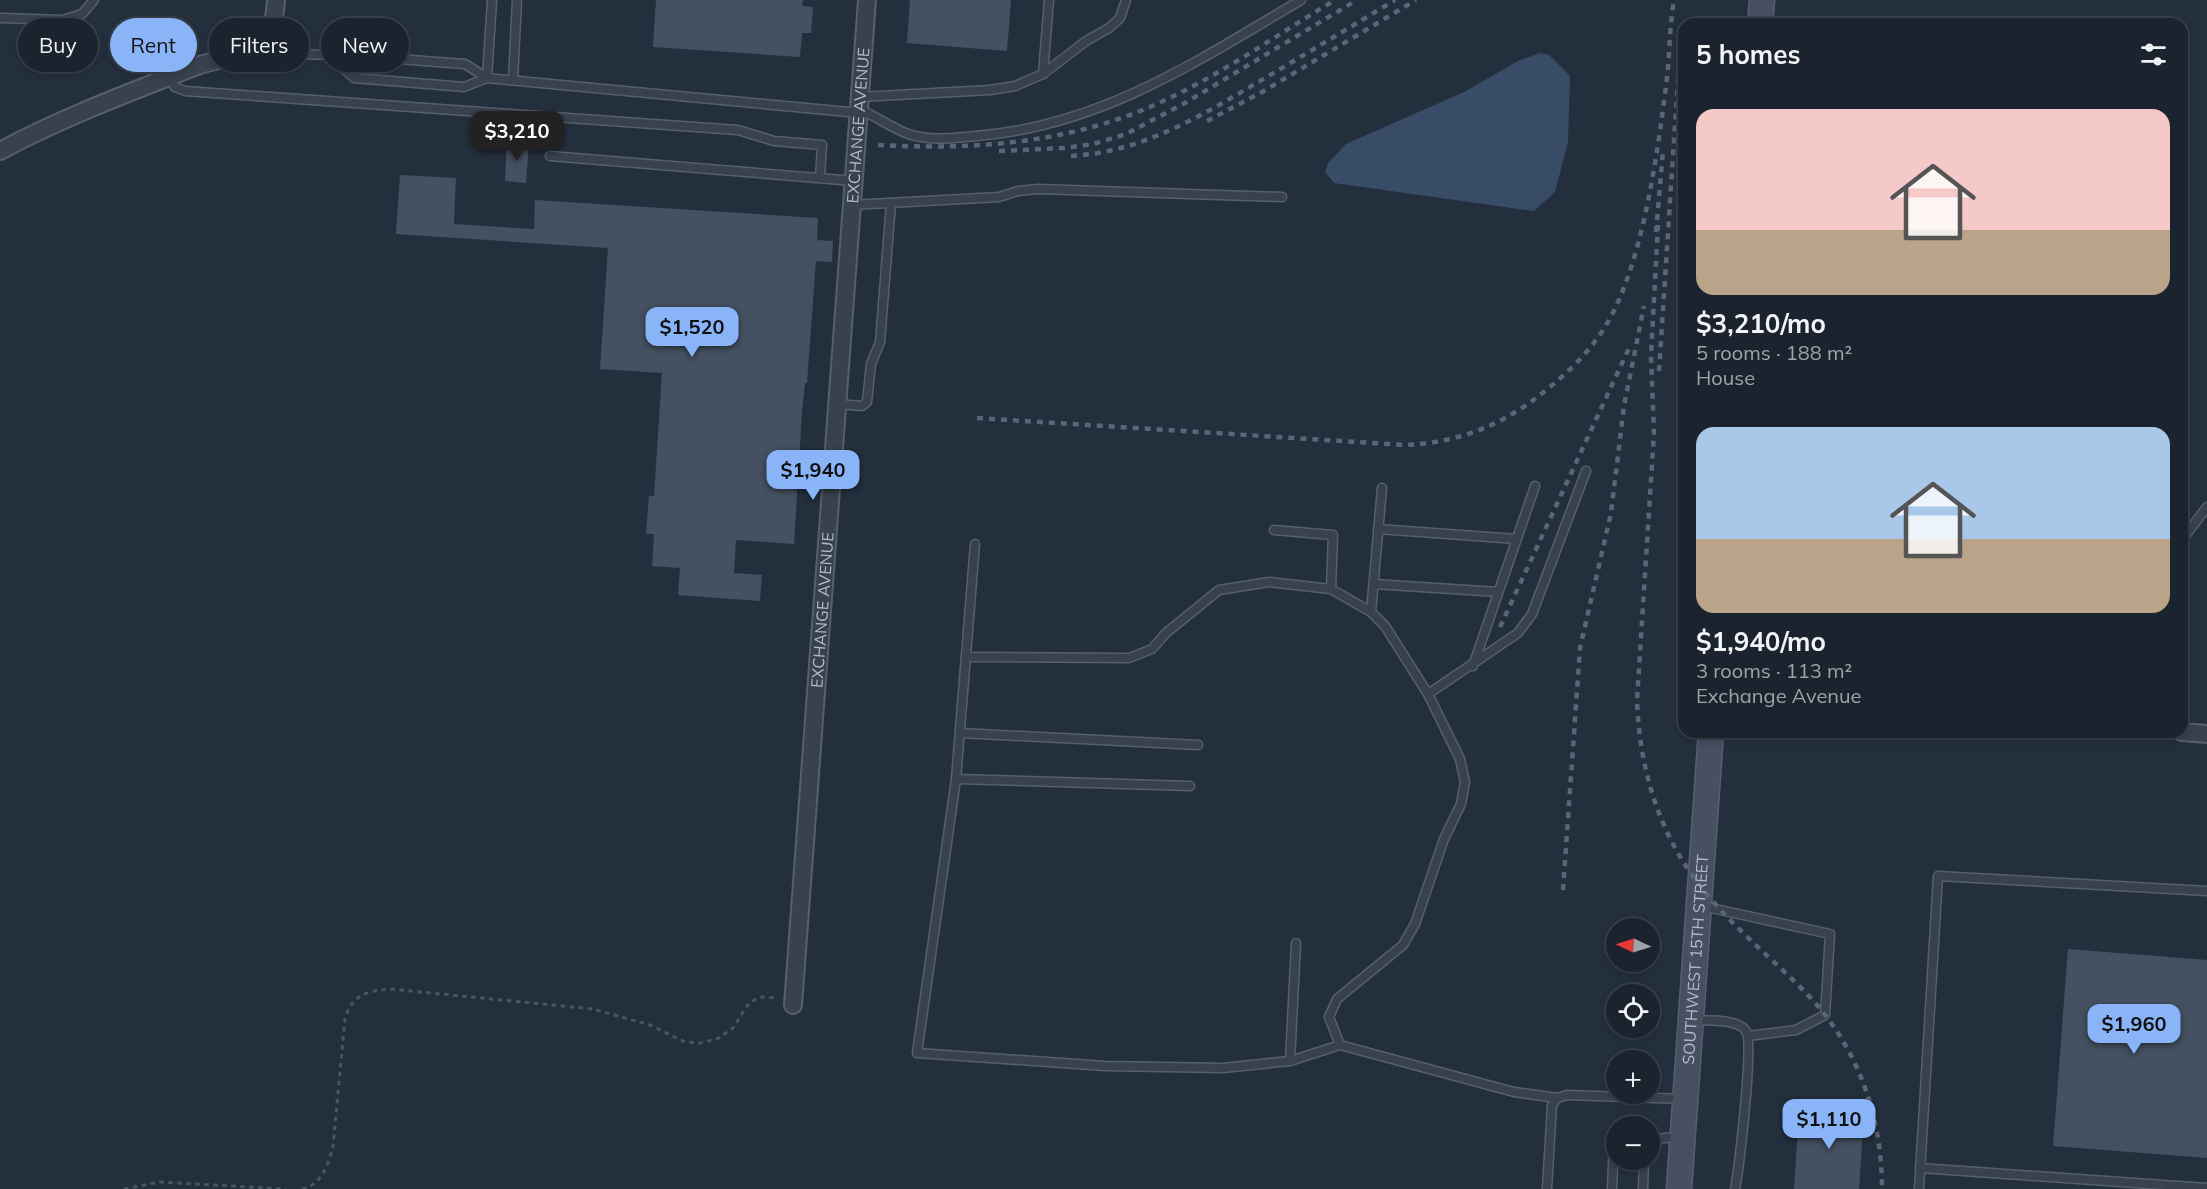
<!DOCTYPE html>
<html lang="en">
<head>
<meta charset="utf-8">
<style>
  :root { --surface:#1b232e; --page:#242b36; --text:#f1f3f6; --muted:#a0a4aa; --line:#39404a; --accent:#8ab4f8 }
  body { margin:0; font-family:Mulish,sans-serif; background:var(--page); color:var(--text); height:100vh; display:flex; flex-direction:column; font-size:22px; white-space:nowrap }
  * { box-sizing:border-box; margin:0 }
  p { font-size:20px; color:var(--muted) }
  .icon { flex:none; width:33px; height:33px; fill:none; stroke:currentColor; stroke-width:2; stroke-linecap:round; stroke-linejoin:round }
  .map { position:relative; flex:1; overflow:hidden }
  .details { position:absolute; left:1678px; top:18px; width:510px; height:720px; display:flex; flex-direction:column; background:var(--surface); border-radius:18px; box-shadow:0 3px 9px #0003,0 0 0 2px var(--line) }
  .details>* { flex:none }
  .banner { position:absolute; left:18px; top:18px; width:570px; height:54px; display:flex; gap:12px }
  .needle { width:39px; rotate:274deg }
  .tools { position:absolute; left:1606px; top:918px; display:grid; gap:12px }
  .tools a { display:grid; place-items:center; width:54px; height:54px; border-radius:50%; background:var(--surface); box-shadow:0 3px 9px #0003,0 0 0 2px var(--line); font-size:30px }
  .price { position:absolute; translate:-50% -51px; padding:0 14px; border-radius:12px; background:var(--accent); color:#111; font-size:20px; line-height:39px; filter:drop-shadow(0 2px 3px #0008) }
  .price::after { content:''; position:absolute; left:50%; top:36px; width:18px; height:14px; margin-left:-9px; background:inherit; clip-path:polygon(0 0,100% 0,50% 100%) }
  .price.active { background:#222; color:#fff }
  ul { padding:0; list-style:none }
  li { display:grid; align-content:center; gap:12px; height:318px; padding:0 18px }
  li span { display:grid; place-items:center; height:186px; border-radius:18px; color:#555 }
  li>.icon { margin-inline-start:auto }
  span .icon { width:108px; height:108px; fill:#fffc; stroke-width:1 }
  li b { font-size:26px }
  h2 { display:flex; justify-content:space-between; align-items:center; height:72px; padding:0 18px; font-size:26px }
  .pill { padding:0 21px; border-radius:27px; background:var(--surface); box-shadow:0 3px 9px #0003,0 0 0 2px var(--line); font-size:21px; line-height:54px }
  .pill.active { background:var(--accent); color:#111 }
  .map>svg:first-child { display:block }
</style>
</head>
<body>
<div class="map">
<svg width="2207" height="1189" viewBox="0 0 2207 1189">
  <rect width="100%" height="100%" fill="#242f3e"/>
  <!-- water -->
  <polygon fill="#394c67" points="1540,53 1549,55 1570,76 1568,142 1555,192 1534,211 1334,183 1325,172 1328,163 1346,144 1464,92 1518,61"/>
  <!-- building -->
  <g fill="#455162">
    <polygon points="656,0 803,0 802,6 813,7 811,33 802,33 800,57 653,47"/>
    <polygon points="910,0 1011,0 1007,51 907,43"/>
    <polygon points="507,141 529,143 526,183 505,181"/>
    <polygon points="400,175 456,178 454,224 534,229 535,200 818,218 817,240 833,241 832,262 816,261 807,383 805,383 802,412 794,544 736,540 734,573 762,575 760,601 678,595 680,568 652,566 654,534 646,534 649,496 654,496 662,373 600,369 608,248 396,234"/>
    <polygon points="2068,949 2207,960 2207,1158 2053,1146"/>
    <polygon points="1799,1109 1864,1114 1859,1189 1794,1189"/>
  </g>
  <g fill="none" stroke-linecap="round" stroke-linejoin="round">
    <defs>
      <g id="lane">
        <polyline points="0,18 62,20 82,14 94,0"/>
        <path d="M263,40C281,58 318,54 342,55V67L354,78L464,87L487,78L859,113"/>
        <polyline points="342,55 465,64 487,78 492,0"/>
        <polyline points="1043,74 1049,0"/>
        <polyline points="168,78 175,87 185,91 738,130 774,141 822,145 820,178"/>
        <polyline points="513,80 517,0"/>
        <polyline points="860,97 990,90 1015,86 1043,74 1086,41 1109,28 1120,18 1126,0"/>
        <path d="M859,109C876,116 896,131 912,135C932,141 955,138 976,136C1100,126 1196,62 1301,0"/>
        <polyline points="550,156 854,181"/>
        <polyline points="852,205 999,197 1018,191 1038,189 1282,197"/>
        <polyline points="837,404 862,406 867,402 871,364 880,342 891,203"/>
        <polyline points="1378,529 1516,539"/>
        <polyline points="1274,530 1333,535 1331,589"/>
        <polyline points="2182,540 2207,507"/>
        <polyline points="975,544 956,779 917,1053 1105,1066 1223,1068 1290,1061 1340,1045 1514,1092 1557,1098"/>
        <polyline points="1374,584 1498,592"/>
        <polyline points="1371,612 1382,488"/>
        <polyline points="966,657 1129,658 1152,649 1166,633 1219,590 1269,582 1331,589 1371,612 1385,626 1428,694 1460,759 1465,782 1461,804 1444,839 1415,924 1403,945 1337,999 1329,1017 1340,1045"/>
        <polyline points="1473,666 1535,486"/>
        <polyline points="1428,694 1518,633 1532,614 1586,471"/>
        <polyline points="960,733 1198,745"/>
        <polyline points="956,779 1190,786"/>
        <polyline points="1702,906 1830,934 1825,1015 1796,1030 1748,1036"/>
        <path d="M1692,1020C1706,1021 1738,1018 1746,1031C1754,1043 1739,1168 1735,1189"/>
        <polyline points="1290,1061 1296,943"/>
        <polyline points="1650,1139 1682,1137"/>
        <polyline points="1920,1168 2207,1188"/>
        <polyline points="1547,1189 1552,1105 1557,1098 1567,1095 1685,1099"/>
        <polyline points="1612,1189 1614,1141 1617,1139"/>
        <polyline points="1643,1189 1644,1160"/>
        <polyline points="1919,1189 1938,876 2207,891"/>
      </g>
      <g id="street">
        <path d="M0,151C63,117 131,92 197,66C219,58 243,58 261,42C273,31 275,15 276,0"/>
        <polyline points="2182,732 2207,734"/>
        <path id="s1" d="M793,1005L867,0"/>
      </g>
      <g id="secondary">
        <polyline points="1760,24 1762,0"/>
        <path id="s2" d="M1679,1189L1711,732"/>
      </g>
    </defs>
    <!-- lane casing -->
    <use href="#lane" stroke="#565f6c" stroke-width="11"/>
    <!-- street casing -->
    <use href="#street" stroke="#565f6c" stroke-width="20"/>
    <!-- secondary casing -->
    <use href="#secondary" stroke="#565f6c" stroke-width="27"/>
    <!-- path -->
    <g stroke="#44595c" stroke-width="3" stroke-dasharray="4.5 4.5" stroke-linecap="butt">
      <polyline points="124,1189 160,1182 286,1189"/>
      <path d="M302,1189C322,1185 329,1163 333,1146L345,1019C352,995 366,991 390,989L593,1009L650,1025L685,1042L700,1043L717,1039L733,1028L749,1003L760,997L777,998"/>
    </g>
    <!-- lane -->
    <use href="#lane" stroke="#38414e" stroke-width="8"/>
    <!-- street -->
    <use href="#street" stroke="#38414e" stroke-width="16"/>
    <!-- secondary -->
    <use href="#secondary" stroke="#465061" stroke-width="24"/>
    <!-- rail -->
    <g stroke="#5a6575" stroke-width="4.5" stroke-dasharray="6 6" stroke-linecap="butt">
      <polyline points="1207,121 1264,91 1416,0"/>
      <path d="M878,145C971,150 1063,144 1150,107C1215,79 1275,36 1335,0"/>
      <polyline points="999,151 1065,148 1093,144 1126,134 1185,103 1357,0"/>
      <path d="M1071,156C1144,152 1204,114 1265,78C1309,52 1352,26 1395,0"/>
      <path d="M1658,225L1651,355L1654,433L1637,700C1639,760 1655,822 1690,872C1722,919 1768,954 1807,994C1858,1047 1882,1116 1882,1189"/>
      <polyline points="1656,232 1663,151"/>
      <polyline points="1659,371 1680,48"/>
      <path d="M977,418L1405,445C1458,443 1506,424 1546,390C1569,372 1589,352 1605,327C1642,267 1657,157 1666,86C1670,58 1669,28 1674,0"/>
      <polyline points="1500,627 1630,346"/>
      <polyline points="1563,890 1580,648 1611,513 1624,406 1644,306"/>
    </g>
  </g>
  <g text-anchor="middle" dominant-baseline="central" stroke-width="4.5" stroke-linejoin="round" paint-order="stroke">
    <!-- street labels -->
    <g font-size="16" fill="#b4bcc9" stroke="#1d2633">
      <text stroke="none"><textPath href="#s1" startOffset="882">EXCHANGE AVENUE</textPath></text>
      <text stroke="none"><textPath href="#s1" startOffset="396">EXCHANGE AVENUE</textPath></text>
      <text stroke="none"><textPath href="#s2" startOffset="230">SOUTHWEST 15TH STREET</textPath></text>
    </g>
  </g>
</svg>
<div class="tools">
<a><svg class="needle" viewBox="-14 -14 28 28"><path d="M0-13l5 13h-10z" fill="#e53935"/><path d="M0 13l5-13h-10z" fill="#a0a4aa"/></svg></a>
<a><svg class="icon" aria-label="locate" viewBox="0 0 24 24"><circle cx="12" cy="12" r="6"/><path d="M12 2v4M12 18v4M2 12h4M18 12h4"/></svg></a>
<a>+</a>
<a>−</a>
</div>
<b class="price active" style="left:517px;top:162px">$3,210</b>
<b class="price" style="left:692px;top:358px">$1,520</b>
<b class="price" style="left:813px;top:501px">$1,940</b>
<b class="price" style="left:2134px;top:1055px">$1,960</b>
<b class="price" style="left:1829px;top:1150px">$1,110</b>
<div class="banner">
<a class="pill">Buy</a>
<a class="pill active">Rent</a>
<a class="pill">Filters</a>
<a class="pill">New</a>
</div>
<section class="details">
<h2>5 homes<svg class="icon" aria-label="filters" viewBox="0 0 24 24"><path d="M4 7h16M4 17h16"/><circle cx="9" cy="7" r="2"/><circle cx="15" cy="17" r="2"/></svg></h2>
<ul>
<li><span style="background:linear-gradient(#f6c9c9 65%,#b9a48a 0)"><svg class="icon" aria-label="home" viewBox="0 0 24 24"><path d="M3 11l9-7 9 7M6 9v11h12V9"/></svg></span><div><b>$3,210/mo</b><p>5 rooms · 188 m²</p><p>House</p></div></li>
<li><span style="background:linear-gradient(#a9c7e8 60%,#b9a48a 0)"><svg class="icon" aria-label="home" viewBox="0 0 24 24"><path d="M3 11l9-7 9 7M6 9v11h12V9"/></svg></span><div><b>$1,940/mo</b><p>3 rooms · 113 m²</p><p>Exchange Avenue</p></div></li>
</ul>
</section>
</div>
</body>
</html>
